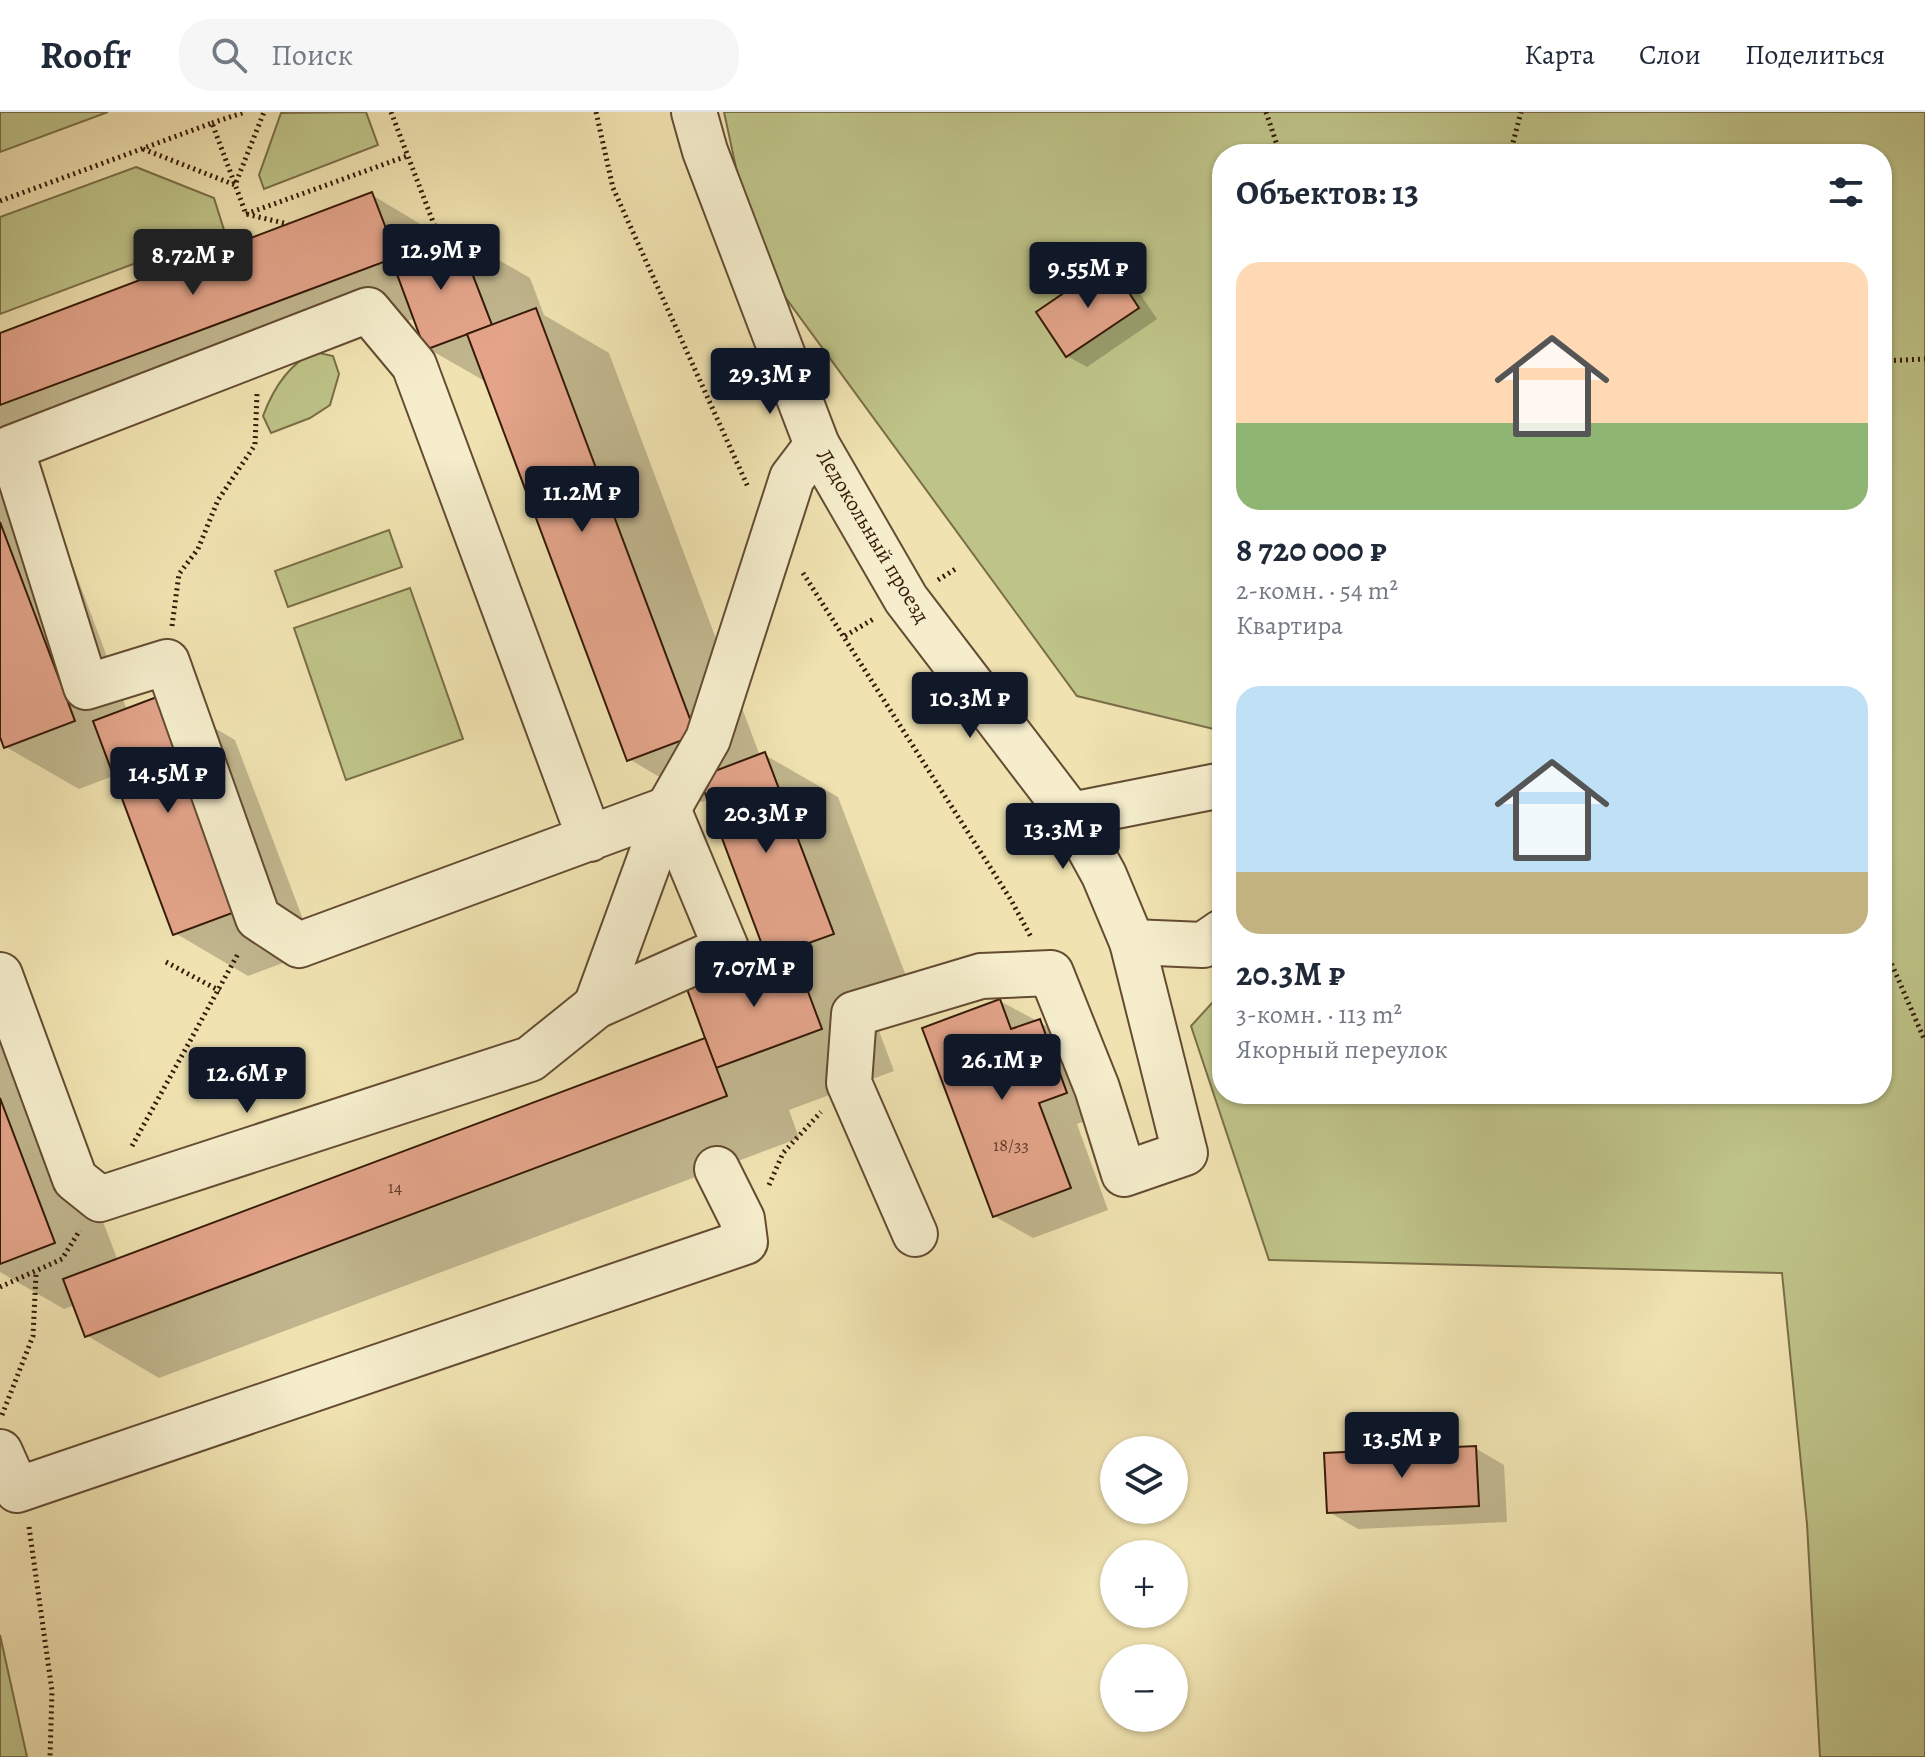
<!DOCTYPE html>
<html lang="ru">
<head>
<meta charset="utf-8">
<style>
  :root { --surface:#fff; --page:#f6f6f7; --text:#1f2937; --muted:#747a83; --line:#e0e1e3; --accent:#111827 }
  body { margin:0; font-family:Alegreya,serif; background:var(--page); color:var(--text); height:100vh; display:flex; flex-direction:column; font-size:30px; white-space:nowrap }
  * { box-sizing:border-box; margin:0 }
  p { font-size:26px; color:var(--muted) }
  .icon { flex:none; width:44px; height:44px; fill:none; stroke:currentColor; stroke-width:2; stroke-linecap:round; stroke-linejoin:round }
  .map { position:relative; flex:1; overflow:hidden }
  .details { position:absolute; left:1212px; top:32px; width:680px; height:960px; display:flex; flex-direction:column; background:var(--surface); border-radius:32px; box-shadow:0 2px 6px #0004 }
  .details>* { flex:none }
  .buttons { position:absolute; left:1100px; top:1324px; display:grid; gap:16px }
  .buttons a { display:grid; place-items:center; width:88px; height:88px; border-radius:50%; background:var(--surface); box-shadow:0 2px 6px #0004; font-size:40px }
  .price { position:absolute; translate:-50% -68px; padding:0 18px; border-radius:8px; background:var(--accent); color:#fff; font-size:26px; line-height:52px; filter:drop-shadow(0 2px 4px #0008) }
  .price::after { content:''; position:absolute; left:50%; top:48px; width:24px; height:18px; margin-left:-12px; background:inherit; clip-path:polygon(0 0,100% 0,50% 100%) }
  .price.current { background:#222; color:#fff }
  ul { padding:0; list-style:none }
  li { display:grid; align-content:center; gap:16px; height:424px; padding:0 24px }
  li span { display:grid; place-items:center; height:248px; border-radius:24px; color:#555 }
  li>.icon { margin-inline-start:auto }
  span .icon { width:144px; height:144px; fill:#fffc; stroke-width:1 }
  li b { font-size:34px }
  h2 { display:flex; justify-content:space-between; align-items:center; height:96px; padding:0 24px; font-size:34px }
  header { display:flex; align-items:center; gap:48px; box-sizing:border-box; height:112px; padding:0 40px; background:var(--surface); border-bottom:2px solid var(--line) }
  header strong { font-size:38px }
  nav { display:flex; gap:44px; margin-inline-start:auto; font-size:28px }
  .search { width:560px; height:72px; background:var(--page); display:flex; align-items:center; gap:20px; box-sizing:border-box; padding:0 28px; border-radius:32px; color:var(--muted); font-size:30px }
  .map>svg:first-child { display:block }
</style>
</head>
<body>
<header>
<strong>Roofr</strong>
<div class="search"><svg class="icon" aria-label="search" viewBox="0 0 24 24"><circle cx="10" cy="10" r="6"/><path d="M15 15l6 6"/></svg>Поиск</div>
<nav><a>Карта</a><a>Слои</a><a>Поделиться</a></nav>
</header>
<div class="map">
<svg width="1925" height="1645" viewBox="0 0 1925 1645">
  <rect width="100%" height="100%" fill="#f0e3b1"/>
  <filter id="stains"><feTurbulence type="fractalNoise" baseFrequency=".0025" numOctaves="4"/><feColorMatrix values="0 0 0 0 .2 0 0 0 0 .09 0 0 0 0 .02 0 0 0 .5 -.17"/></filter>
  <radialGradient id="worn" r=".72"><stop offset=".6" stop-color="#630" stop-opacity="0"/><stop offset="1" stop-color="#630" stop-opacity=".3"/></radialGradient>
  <!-- green -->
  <g fill="#bec388" stroke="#7a6e48" stroke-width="2">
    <polygon points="0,0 108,0 0,40"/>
    <polygon points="366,0 378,33 264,77 259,63 281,1"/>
    <polygon points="724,0 1925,0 1925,1645 1820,1645 1807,1412 1782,1161 1269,1148 1191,914 1222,880 1222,982 1882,982 1882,42 1222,42 1222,619 1077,584 755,144"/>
    <polygon points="136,55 214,86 224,118 0,202 0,105"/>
    <path d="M315,240L333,244L339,262L330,293L310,306L271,321L263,304C273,277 288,252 315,240Z"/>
    <polygon points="389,418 402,455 288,495 275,459"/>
    <polygon points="410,476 463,627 346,668 294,516"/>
    <polygon points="0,1523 27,1645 0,1645"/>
  </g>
  <!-- shadow -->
  <g fill="#0003">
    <polygon points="372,83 447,128 457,124 530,166 544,203 609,241 760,644 765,643 838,685 906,864 864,879 894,959 789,998 799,1026 159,1266 86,1223 75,1193 64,1197 0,1160 0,927 43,952 118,1149 708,927 770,848 709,687 702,690 629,647 488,271 427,236 416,206 34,350 127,598 162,585 235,628 315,839 248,864 175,821 116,663 79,677 6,635 0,620 0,223"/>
    <polygon points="1109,153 1128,164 1157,207 1087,255 1067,244"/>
    <polygon points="1000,889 1078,931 1104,1002 1077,1012 1108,1098 1033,1126 994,1104"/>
    <polygon points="1475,1336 1504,1353 1507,1410 1358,1417 1329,1400"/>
  </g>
  <!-- building -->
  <g fill="#e3a48a" stroke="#361a07" stroke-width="2">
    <polygon points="372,80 397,145 0,293 0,221"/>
    <polygon points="457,122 492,213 425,238 391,146"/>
    <polygon points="1109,150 1139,196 1066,245 1036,200"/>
    <polygon points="536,196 696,623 627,649 467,222"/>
    <polygon points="0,410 75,609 4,636 0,625"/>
    <polygon points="162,583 243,797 173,823 93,609"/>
    <polygon points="765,640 834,822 767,846 699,665"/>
    <polygon points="792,837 822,917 716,956 687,877"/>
    <polygon points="1000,887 1011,917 1040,907 1067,981 1039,991 1071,1076 993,1105 922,916"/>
    <polygon points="705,926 727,984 85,1225 63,1167"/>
    <polygon points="0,986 55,1131 0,1152"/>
    <polygon points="1476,1334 1479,1394 1327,1401 1324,1341"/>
  </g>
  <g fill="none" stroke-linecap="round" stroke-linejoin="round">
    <defs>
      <g id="minor">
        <polyline points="694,0 705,39 817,333 906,487 1071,703 1104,763 1132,830 1185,1041 1124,1062 1097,976 1051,861 981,864 854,902 849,971 915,1122"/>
        <polyline points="1071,703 1222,673"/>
        <polyline points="1132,830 1203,833 1222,820"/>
        <polyline points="0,863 75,1067 100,1087 530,947 596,894 726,836 668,697 299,833 258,806 167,550 86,575 11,336 368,198 414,253 590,727"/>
        <polyline points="596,894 668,697 708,627 792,366 817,333"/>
        <polyline points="0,1340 17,1378 745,1130 742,1107 717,1057"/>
      </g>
    </defs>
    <!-- minor casing -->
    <use href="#minor" stroke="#644c32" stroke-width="48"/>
    <!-- path -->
    <g stroke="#361a07" stroke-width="5" stroke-dasharray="2 4" stroke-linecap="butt">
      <polyline points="391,0 435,115"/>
      <polyline points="596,0 613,76 748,375"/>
      <polyline points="1266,0 1280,42"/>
      <polyline points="212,11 245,0"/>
      <polyline points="143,37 235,73 264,0"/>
      <polyline points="1510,42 1521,0"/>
      <polyline points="0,89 212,11 246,102 288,112"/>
      <polyline points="246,102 407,44"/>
      <polyline points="1882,249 1925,247"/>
      <polyline points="803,461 1011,788 1031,825"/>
      <polyline points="938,468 957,456"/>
      <polyline points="172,514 179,462 198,437 218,388 255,333 257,282"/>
      <polyline points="845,524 875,506"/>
      <polyline points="1882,830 1925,929"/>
      <polyline points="166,850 220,879"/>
      <polyline points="132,1034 239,840"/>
      <polyline points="769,1073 783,1041 821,1000"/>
      <polyline points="0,1175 62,1147 80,1118"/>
      <polyline points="2,1303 33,1224 36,1162"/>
      <polyline points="29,1415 52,1579 50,1645"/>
    </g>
    <!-- minor -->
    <use href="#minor" stroke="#f5edcc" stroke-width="44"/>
  </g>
  <g text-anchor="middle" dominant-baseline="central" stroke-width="6" stroke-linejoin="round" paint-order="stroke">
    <!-- number labels -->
    <g font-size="18" fill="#613c28">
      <text x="1011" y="1033">18/33</text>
      <text x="395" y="1075">14</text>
    </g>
    <!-- street labels -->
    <g font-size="22" fill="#361a07" stroke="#f5edcc">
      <text transform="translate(873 424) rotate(59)">Ледокольный проезд</text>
    </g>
  </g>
  <rect width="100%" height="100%" filter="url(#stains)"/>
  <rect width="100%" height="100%" fill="url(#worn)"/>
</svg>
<div class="buttons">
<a><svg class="icon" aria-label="layers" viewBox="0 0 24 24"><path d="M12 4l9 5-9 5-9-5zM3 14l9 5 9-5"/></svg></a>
<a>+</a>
<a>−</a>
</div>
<b class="price" style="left:441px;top:180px">12.9M ₽</b>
<b class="price current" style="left:193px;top:185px">8.72M ₽</b>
<b class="price" style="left:1088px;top:198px">9.55M ₽</b>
<b class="price" style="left:770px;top:304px">29.3M ₽</b>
<b class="price" style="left:582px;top:422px">11.2M ₽</b>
<b class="price" style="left:970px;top:628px">10.3M ₽</b>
<b class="price" style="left:168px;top:703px">14.5M ₽</b>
<b class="price" style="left:766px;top:743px">20.3M ₽</b>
<b class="price" style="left:1063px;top:759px">13.3M ₽</b>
<b class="price" style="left:754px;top:897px">7.07M ₽</b>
<b class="price" style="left:1002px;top:990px">26.1M ₽</b>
<b class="price" style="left:247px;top:1003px">12.6M ₽</b>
<b class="price" style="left:1402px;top:1368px">13.5M ₽</b>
<section class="details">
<h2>Объектов: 13<svg class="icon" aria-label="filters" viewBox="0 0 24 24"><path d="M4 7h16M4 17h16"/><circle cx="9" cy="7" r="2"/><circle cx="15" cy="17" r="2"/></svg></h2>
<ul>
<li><span style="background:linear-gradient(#ffd9b3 65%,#8fb573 0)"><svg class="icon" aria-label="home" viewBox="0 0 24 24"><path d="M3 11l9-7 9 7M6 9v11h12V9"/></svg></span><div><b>8 720 000 ₽</b><p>2-комн. · 54 m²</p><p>Квартира</p></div></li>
<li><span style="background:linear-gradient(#bfe0f5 75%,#c2b280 0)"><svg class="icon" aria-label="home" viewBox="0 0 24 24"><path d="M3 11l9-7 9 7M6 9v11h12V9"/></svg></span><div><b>20.3M ₽</b><p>3-комн. · 113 m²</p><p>Якорный переулок</p></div></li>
</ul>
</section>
</div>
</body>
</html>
